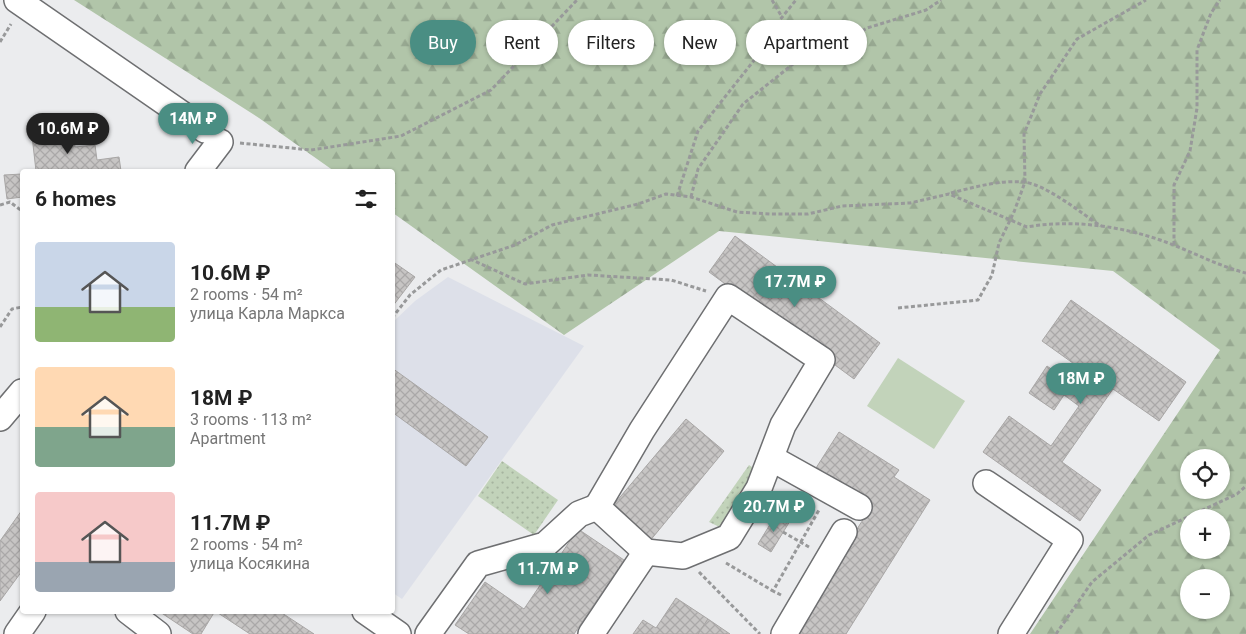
<!DOCTYPE html>
<html lang="en">
<head>
<meta charset="utf-8">
<style>
  :root { --surface:#fff; --page:#f6f6f6; --text:#222; --muted:#767676; --accent:#4a8e83 }
  body { margin:0; font-family:Roboto,sans-serif; background:var(--page); color:var(--text); height:100vh; display:flex; flex-direction:column; font-size:19px; white-space:nowrap }
  * { box-sizing:border-box; margin:0 }
  p { font-size:16px; color:var(--muted) }
  .icon { flex:none; width:28px; height:28px; fill:none; stroke:currentColor; stroke-width:2; stroke-linecap:round; stroke-linejoin:round }
  .map { position:relative; flex:1; overflow:hidden }
  .sheet { position:absolute; left:20px; top:169px; width:375px; height:445px; display:flex; flex-direction:column; background:var(--surface); border-radius:5px; box-shadow:0 1px 4px #0004 }
  .sheet>* { flex:none }
  .guide { position:absolute; left:410px; top:20px; width:475px; height:45px; display:flex; gap:10px }
  .buttons { position:absolute; left:1180px; top:449px; display:grid; gap:10px }
  .buttons a { display:grid; place-items:center; width:50px; height:50px; border-radius:50%; background:var(--surface); box-shadow:0 1px 4px #0004; font-size:25px }
  .price { position:absolute; translate:-50% -42px; padding:0 11px; border-radius:18px; background:var(--accent); color:#fff; font-size:16px; line-height:32px; filter:drop-shadow(0 1px 2px #0008) }
  .price::after { content:''; position:absolute; left:50%; top:30px; width:15px; height:11px; margin-left:-8px; background:inherit; clip-path:polygon(0 0,100% 0,50% 100%) }
  .price.active { background:#222; color:#fff }
  ul { padding:0; list-style:none }
  li { display:flex; align-items:center; gap:15px; height:125px; padding:0 15px }
  li span { display:grid; place-items:center; flex:none; width:140px; height:100px; border-radius:5px; color:#555 }
  li>.icon { margin-inline-start:auto }
  span .icon { width:60px; height:60px; fill:#fffc; stroke-width:1 }
  li b { font-size:21px }
  h2 { display:flex; justify-content:space-between; align-items:center; height:60px; padding:0 15px; font-size:21px }
  .pill { padding:0 18px; border-radius:22px; background:var(--surface); box-shadow:0 1px 4px #0004; font-size:18px; line-height:45px }
  .pill.active { background:var(--accent); color:#fff }
  .map>svg:first-child { display:block }
</style>
</head>
<body>
<div class="map">
<svg width="1246" height="634" viewBox="0 0 1246 634">
  <defs>
    <pattern id="forest-firs" width="22" height="20" patternUnits="userSpaceOnUse" patternTransform="scale(1.25)"><rect width="22" height="20" fill="#b1c5a9"/><path d="M5 1l3.5 6h-7zM16 11l3.5 6h-7z" fill="#97a891"/></pattern>
    <pattern id="park-dots" width="8" height="8" patternUnits="userSpaceOnUse" patternTransform="scale(1.25)"><rect width="8" height="8" fill="#c2d3ba"/><path d="M2 2h.1M6 6h.1" fill="none" stroke="#a6b49f" stroke-width="1.8" stroke-linecap="round"/></pattern>
    <pattern id="building-cross-hatch" width="8" height="8" patternUnits="userSpaceOnUse" patternTransform="scale(1.25)"><rect width="8" height="8" fill="#c7c5c4"/><path d="M0 0l8 8M0 8l8-8" fill="none" stroke="#aaa8a8"/></pattern>
  </defs>
  <rect width="100%" height="100%" fill="#ebecee"/>
  <!-- built -->
  <polygon fill="#dde0e9" points="448,277 584,346 402,599 393,593 393,322 415,301"/>
  <!-- grass -->
  <polygon fill="#c2d3ba" points="898,358 965,401 934,449 867,406"/>
  <!-- forest -->
  <path fill="url(#forest-firs)" fill-rule="evenodd" d="M74,0H1246V634H1030L1220,350L1113,271L719,231L564,335L393,213L392,171H334L259,118ZM1189,458H1221V490H1189ZM1189,518H1221V550H1189ZM1189,578H1221V610H1189Z"/>
  <!-- park -->
  <g fill="url(#park-dots)">
    <polygon points="502,461 558,500 534,535 478,496"/>
    <polygon points="749,465 761,473 730,532 709,522"/>
  </g>
  <!-- building -->
  <g fill="url(#building-cross-hatch)" stroke="#a8a6a5">
    <polygon points="73,131 75,147 95,145 97,160 119,157 121,171 36,171 32,136"/>
    <polygon points="22,174 22,203 22,197 7,199 4,175"/>
    <polygon points="735,236 880,343 854,379 709,272"/>
    <polygon points="392,261 415,277 392,307"/>
    <polygon points="1071,300 1186,382 1159,421 1113,389 1062,462 1101,490 1080,521 983,452 1009,416 1051,446 1079,406 1064,395 1054,410 1029,393 1047,366 1088,395 1098,381 1042,341"/>
    <polygon points="392,368 488,437 466,466 392,412"/>
    <polygon points="686,419 724,451 649,542 610,509"/>
    <polygon points="839,432 899,470 894,477 930,500 846,634 790,634 873,504 816,468"/>
    <polygon points="22,510 22,571 0,601 0,541"/>
    <polygon points="777,513 790,521 771,552 758,544"/>
    <polygon points="578,529 624,560 574,634 469,634 455,625 485,582 524,609"/>
    <polygon points="676,598 708,619 698,634 633,634 643,620 656,628"/>
    <polygon points="215,611 279,611 314,634 250,634"/>
    <polygon points="215,611 201,634 193,634 160,612"/>
    <polygon points="708,619 730,634 698,634"/>
  </g>
  <g fill="none" stroke-linecap="round" stroke-linejoin="round">
    <defs>
      <g id="minor">
        <polyline points="17,0 205,130"/>
        <polyline points="198,171 220,142"/>
        <polygon points="728,297 822,360 783,425 759,488 729,537 683,556 646,552 597,507 642,430"/>
        <polyline points="0,418 22,392"/>
        <polyline points="771,458 859,507"/>
        <polyline points="986,483 1070,540 1011,634"/>
        <polyline points="128,611 158,634"/>
        <polyline points="365,611 398,634"/>
        <polyline points="17,634 33,611"/>
        <polyline points="428,634 478,564 545,545 579,514 597,507"/>
        <polyline points="591,634 646,552"/>
        <polyline points="784,634 844,532"/>
      </g>
    </defs>
    <!-- minor casing -->
    <use href="#minor" stroke="#6e6f71" stroke-width="28"/>
    <!-- path -->
    <g stroke="#98999a" stroke-width="3" stroke-dasharray="4 2.5" stroke-linecap="butt">
      <polyline points="772,0 782,17"/>
      <polyline points="0,42 11,24"/>
      <polyline points="240,143 311,150 401,136 491,90 577,0"/>
      <path d="M951,193C975,187 999,180 1024,182C1047,185 1081,213 1101,226"/>
      <polyline points="677,196 698,131 763,49 770,32 796,0"/>
      <polyline points="691,197 698,169 743,104 822,41 839,45 867,28 926,10 941,0"/>
      <polyline points="0,205 10,202 22,211"/>
      <polyline points="1174,245 1174,185 1190,151 1197,108 1197,50 1211,13 1220,0"/>
      <polyline points="470,259 525,284 588,275 671,280 706,291"/>
      <polyline points="898,308 978,300 992,275 999,243 1014,212 1025,182 1024,134 1040,94 1077,39 1146,0"/>
      <path d="M392,318L410,295L441,270L515,245L552,225L638,204L666,194L691,197L737,212L771,214H808L842,206L910,203L949,194L1027,227C1072,219 1121,226 1163,241C1191,251 1218,266 1246,273"/>
      <polyline points="0,327 12,309 22,307"/>
      <polyline points="783,532 809,547"/>
      <polyline points="726,563 773,591"/>
      <polyline points="699,572 760,634"/>
      <polyline points="781,595 773,591 819,510"/>
      <polyline points="1056,634 1092,582 1149,535 1237,494 1246,486"/>
    </g>
    <!-- minor -->
    <use href="#minor" stroke="#fff" stroke-width="25"/>
  </g>
</svg>
<div class="buttons">
<a><svg class="icon" aria-label="locate" viewBox="0 0 24 24"><circle cx="12" cy="12" r="6"/><path d="M12 2v4M12 18v4M2 12h4M18 12h4"/></svg></a>
<a>+</a>
<a>−</a>
</div>
<b class="price" style="left:193px;top:145px">14M ₽</b>
<b class="price active" style="left:68px;top:155px">10.6M ₽</b>
<b class="price" style="left:795px;top:308px">17.7M ₽</b>
<b class="price" style="left:1081px;top:405px">18M ₽</b>
<b class="price" style="left:774px;top:533px">20.7M ₽</b>
<b class="price" style="left:548px;top:595px">11.7M ₽</b>
<div class="guide">
<a class="pill active">Buy</a>
<a class="pill">Rent</a>
<a class="pill">Filters</a>
<a class="pill">New</a>
<a class="pill">Apartment</a>
</div>
<section class="sheet">
<h2>6 homes<svg class="icon" aria-label="filters" viewBox="0 0 24 24"><path d="M4 7h16M4 17h16"/><circle cx="9" cy="7" r="2"/><circle cx="15" cy="17" r="2"/></svg></h2>
<ul>
<li><span style="background:linear-gradient(#c9d6e8 65%,#8fb573 0)"><svg class="icon" aria-label="home" viewBox="0 0 24 24"><path d="M3 11l9-7 9 7M6 9v11h12V9"/></svg></span><div><b>10.6M ₽</b><p>2 rooms · 54 m²</p><p>улица Карла Маркса</p></div></li>
<li><span style="background:linear-gradient(#ffd9b3 60%,#7fa58c 0)"><svg class="icon" aria-label="home" viewBox="0 0 24 24"><path d="M3 11l9-7 9 7M6 9v11h12V9"/></svg></span><div><b>18M ₽</b><p>3 rooms · 113 m²</p><p>Apartment</p></div></li>
<li><span style="background:linear-gradient(#f6c9c9 70%,#9aa5b1 0)"><svg class="icon" aria-label="home" viewBox="0 0 24 24"><path d="M3 11l9-7 9 7M6 9v11h12V9"/></svg></span><div><b>11.7M ₽</b><p>2 rooms · 54 m²</p><p>улица Косякина</p></div></li>
</ul>
</section>
</div>
</body>
</html>
